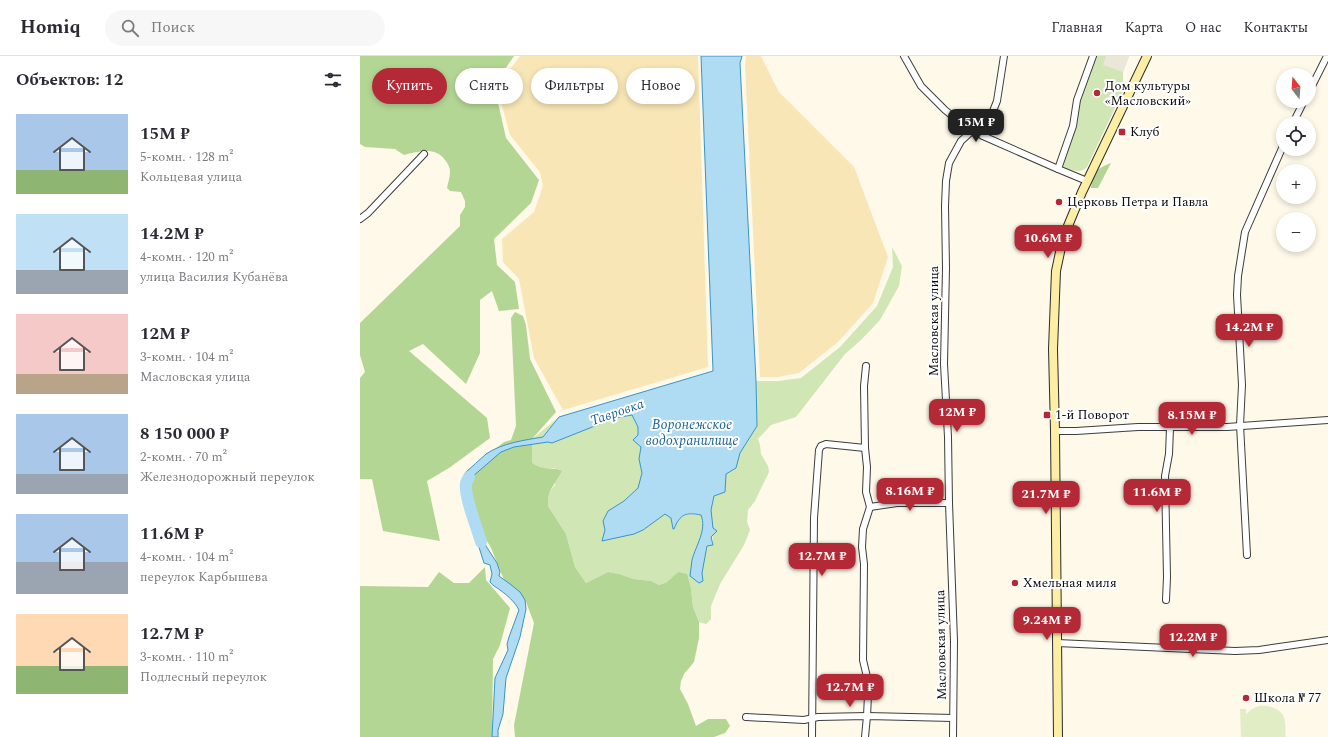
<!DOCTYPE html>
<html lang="ru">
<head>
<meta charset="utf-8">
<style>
  :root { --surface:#fff; --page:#f7f7f7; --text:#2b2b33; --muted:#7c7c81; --line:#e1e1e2; --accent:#b32935 }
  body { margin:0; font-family:Spectral,serif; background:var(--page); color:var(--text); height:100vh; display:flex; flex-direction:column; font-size:15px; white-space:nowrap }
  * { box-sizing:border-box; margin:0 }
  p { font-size:13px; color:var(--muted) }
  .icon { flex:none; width:22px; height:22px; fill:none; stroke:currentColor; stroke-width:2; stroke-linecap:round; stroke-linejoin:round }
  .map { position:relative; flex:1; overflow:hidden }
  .sheet { display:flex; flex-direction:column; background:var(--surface); width:360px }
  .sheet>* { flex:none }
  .banner { position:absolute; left:12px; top:12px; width:380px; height:36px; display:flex; gap:8px }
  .needle { width:26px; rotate:343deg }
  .tools { position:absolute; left:916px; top:12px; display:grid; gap:8px }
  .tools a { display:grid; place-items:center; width:40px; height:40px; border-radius:50%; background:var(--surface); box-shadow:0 2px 6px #0003; font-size:20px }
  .price { position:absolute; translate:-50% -34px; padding:0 9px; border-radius:8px; background:var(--accent); color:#fff; font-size:13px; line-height:26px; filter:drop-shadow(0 1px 2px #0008) }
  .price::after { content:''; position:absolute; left:50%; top:24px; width:12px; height:9px; margin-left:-6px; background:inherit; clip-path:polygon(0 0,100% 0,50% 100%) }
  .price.active { background:#222; color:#fff }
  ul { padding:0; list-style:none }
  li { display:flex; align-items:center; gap:12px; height:100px; padding:0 16px }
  li span { display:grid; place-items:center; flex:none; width:112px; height:80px; border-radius:0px; color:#555 }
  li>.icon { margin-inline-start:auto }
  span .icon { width:48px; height:48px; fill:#fffc; stroke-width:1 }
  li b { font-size:17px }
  h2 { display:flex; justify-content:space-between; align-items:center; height:48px; padding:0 16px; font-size:17px }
  .tag { padding:0 14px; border-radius:18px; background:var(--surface); box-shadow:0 2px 6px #0003; font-size:14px; line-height:36px }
  .tag.active { background:var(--accent); color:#fff }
  header { display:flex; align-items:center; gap:24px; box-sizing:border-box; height:56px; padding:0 20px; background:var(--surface); border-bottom:1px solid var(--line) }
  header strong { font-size:19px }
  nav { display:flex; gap:22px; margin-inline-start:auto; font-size:14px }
  .search { width:280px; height:36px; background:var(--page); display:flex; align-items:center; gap:10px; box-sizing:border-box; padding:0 14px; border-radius:22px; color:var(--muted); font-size:15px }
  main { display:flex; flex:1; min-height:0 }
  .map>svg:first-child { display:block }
</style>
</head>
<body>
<header>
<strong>Homiq</strong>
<div class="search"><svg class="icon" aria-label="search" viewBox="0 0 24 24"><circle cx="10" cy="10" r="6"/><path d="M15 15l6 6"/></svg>Поиск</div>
<nav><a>Главная</a><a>Карта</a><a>О нас</a><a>Контакты</a></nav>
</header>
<main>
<section class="sheet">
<h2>Объектов: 12<svg class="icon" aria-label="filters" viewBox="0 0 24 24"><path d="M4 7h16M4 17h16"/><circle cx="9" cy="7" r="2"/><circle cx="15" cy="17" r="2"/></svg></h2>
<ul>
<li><span style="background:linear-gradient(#a9c7e8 70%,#8fb573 0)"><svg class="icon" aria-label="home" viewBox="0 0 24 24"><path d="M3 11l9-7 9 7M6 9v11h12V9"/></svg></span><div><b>15M ₽</b><p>5-комн. · 128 m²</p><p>Кольцевая улица</p></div></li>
<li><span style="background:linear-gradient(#bfe0f5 70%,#9aa5b1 0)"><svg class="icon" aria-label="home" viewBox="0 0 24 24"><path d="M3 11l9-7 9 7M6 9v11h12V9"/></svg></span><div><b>14.2M ₽</b><p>4-комн. · 120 m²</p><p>улица Василия Кубанёва</p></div></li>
<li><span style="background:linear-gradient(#f6c9c9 75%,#b9a48a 0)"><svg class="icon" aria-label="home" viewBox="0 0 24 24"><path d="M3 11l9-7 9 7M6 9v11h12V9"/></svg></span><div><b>12M ₽</b><p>3-комн. · 104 m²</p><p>Масловская улица</p></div></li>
<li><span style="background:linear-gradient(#a9c7e8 75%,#9aa5b1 0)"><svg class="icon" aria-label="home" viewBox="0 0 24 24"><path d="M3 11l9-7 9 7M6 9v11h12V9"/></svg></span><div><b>8 150 000 ₽</b><p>2-комн. · 70 m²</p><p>Железнодорожный переулок</p></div></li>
<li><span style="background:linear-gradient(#a9c7e8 60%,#9aa5b1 0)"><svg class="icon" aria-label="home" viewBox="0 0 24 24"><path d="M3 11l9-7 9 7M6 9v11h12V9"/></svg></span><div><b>11.6M ₽</b><p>4-комн. · 104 m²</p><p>переулок Карбышева</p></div></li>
<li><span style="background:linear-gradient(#ffd9b3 65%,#8fb573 0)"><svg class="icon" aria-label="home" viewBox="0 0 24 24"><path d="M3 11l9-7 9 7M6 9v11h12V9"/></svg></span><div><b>12.7M ₽</b><p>3-комн. · 110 m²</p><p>Подлесный переулок</p></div></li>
</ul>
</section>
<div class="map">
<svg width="968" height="681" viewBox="0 0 968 681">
  <rect width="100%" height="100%" fill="#fef9e8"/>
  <!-- green -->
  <g fill="#d0e6b4">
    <path d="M735,0H769L763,16V35L727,111C719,119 710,113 701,111L719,46Z"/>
    <path d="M532,191L542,210L539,230L520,264L501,284L485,298L436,361L411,369L398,383L400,389L401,398L408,410L409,416L395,445L388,454L387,466L390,474L384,489L360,528L351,550V563L346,568L339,566L333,551L331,534L318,516L306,528L299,529L291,525L274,523L259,518L248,516L226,527L215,511L206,478L188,450V442L190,435L195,429V412H179L172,408V383L199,361L181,383L255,362L272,359L278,371V379L281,391L279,403L282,417L278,432L264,445L254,451L243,465L245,474H283L305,457L311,462L313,473H314C320,458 327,457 341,459L344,466L340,484L342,517L344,503L348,490L353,489L351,454L354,440L365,436L366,418L376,412L380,397L397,370L396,325H418L441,322L480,291L517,250L533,211Z"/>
  </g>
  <!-- forest -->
  <g fill="#b4d694">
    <path d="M0,0H154L134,29L146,82L179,124L171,147L134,183L137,209L155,226L159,253L139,255L132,235L120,244V297L106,328L63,288L49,295L127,362L130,382L89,412L67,425L80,485L23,475L12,423H0V322L5,316L0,299V267L100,170V159L105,151V145L101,136L90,135L87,132C88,127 90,121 90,116C90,111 88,108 85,104C75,90 58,96 44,99L35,93L5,91L0,88Z"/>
    <path d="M751,107L738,132H731C732,117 737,112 751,107Z"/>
    <path d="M155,256L163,260L166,269L170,303L196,356L172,383V407C183,415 190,410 202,415L190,435L188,442V450L206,478L215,511L226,527L248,516L259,518L274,523L291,525L299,529L306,527L318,516L327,518L331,533L333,551L339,566V582L334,606L324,618L321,625L320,633L328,648L336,670L348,663H366L370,670L365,677L354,681H155L154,669L174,567L166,546L162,540L145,526L142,519L131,492L116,466L108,437L112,421L125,401L144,386L151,384L156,370L151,262Z"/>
    <polygon points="125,511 126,524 150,552 140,589 133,603 132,681 0,681 0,530 68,531 79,516 94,527 109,527"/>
  </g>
  <!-- sand -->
  <g fill="#f8e6b6">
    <polygon points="160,0 338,0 348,311 203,354 174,302 159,223 143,206 142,183 174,156 183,130 180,116 150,79 137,31"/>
    <polygon points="386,0 401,0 419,36 494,111 528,201 513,247 478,286 439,317 418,321 400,321 385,9"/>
  </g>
  <!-- pitch -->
  <path fill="#e1edc5" d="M899,650C908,649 920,652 924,661C926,667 925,675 926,681H881L880,653H886V658L892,653Z"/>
  <!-- plaza -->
  <polygon fill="#ece6d9" points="746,0 769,0 763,16 743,9"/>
  <!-- water -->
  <path fill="#afdcf3" stroke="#3994c7" d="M341,0H382L380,7L396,325L397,370L380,397L376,412L366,418L365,436L354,440L351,454L353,472L357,475L351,481L353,489L347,490L342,517L343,525L339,527L330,520C331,515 331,509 332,504C336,489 347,474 341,459C326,456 320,458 314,473H313L311,462L305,458L283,474L274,478L242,485L245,474L243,465L248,455L264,445L278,432L282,417L279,403L281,391L273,384L278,379V371L272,359L255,362L192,387L188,386L154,391L141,396L112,421L107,436L111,455L126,490L137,507L140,516L139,520L150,528L160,536L165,544L166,553L160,581L146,622L143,658L138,674V681H132L135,622L148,594L147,588L149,581L159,554C155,546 147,539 140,534C136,531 133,530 130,526L132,518L130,509L124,507L105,447L103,435L105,417C112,411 119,404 126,398C142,387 165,384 183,381L199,361L353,315Z"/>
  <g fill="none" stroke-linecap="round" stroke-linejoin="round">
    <!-- river -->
    <path stroke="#afdcf3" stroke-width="12" d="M109,421C108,423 107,425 106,427C104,441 117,471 121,486"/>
    <defs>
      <g id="street">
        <polyline points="544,0 561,30 585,54 600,66 623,80 698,113 727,125"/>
        <polyline points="949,36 967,0"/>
        <polyline points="933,67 944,45"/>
        <polyline points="623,80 637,45 644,0"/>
        <polyline points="698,113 713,70 717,44 733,0"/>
        <polyline points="0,163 8,157 64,98"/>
        <polyline points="695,375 716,375 778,371 867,371 968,364"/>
        <polyline points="510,451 537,447 589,447"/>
        <polyline points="887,499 880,369 882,329 877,239 878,220 885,176 923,90"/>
        <polyline points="806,544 807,521 805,420 809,398 810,372"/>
        <polyline points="697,587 875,595 899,594 968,584"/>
        <polyline points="386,661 444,664 458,661 507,660 593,662"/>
        <polyline points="452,681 454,462 459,394 461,390 466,388 505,392"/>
        <polyline points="505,681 507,660 508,639 507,621 503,604 504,508 502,491 503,473 510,451 506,436 507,411 505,392 504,330 506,310"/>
        <polyline points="593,681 594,585 589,447 588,381 584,308 586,212 585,150 586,125 589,107 601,85 613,74"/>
      </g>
      <polyline id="secondary" points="698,681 695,375 693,293 696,215 703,182 722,136 787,0"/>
    </defs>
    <!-- street casing -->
    <use href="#street" stroke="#3d3d3d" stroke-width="8"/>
    <!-- secondary casing -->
    <use href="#secondary" stroke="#2c2c2c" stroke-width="10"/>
    <!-- street -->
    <use href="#street" stroke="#fff" stroke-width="6"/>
    <!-- secondary -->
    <use href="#secondary" stroke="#fceea5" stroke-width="8"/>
  </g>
  <!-- markers -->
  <g fill="#b32935" stroke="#fff" stroke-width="1.5">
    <circle cx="737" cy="37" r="4"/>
    <rect x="758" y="72" width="8" height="8" rx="2"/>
    <circle cx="699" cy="146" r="4"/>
    <rect x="683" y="355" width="8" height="8" rx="2"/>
    <circle cx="655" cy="527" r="4"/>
    <circle cx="886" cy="642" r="4"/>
  </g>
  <g text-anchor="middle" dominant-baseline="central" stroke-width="4" stroke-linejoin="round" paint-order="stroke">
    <!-- poi labels -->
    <g font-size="13" fill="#0a0a0a" stroke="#fff" text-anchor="start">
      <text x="745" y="30">Дом культуры<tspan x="745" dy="15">«Масловский»</tspan></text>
      <text x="770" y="76">Клуб</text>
      <text x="707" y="146">Церковь Петра и Павла</text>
      <text x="695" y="359">1-й Поворот</text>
      <text x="663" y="527">Хмельная миля</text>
      <text x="894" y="642">Школа № 77</text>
    </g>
    <!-- street labels -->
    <g font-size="13" fill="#0a0a0a" stroke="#fff">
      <text transform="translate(574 265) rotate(-90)">Масловская улица</text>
      <text transform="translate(581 589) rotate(-91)">Масловская улица</text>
    </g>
    <!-- water labels -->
    <g font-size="14" font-style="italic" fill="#1a6495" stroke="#fff">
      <text transform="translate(257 356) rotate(-19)">Тавровка</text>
      <text x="332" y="368">Воронежское<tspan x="332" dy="16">водохранилище</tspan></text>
    </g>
  </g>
</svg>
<div class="tools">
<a><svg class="needle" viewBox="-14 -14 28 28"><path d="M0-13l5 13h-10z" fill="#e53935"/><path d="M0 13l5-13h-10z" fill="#7c7c81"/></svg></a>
<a><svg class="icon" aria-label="locate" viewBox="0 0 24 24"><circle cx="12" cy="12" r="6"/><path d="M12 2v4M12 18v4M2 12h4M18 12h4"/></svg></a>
<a>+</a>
<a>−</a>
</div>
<b class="price active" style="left:616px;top:87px">15M ₽</b>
<b class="price" style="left:688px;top:203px">10.6M ₽</b>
<b class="price" style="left:889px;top:292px">14.2M ₽</b>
<b class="price" style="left:597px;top:377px">12M ₽</b>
<b class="price" style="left:832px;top:380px">8.15M ₽</b>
<b class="price" style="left:550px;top:456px">8.16M ₽</b>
<b class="price" style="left:797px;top:457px">11.6M ₽</b>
<b class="price" style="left:686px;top:459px">21.7M ₽</b>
<b class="price" style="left:462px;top:521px">12.7M ₽</b>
<b class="price" style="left:687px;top:585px">9.24M ₽</b>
<b class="price" style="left:833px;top:602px">12.2M ₽</b>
<b class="price" style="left:490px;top:652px">12.7M ₽</b>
<div class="banner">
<a class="tag active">Купить</a>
<a class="tag">Снять</a>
<a class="tag">Фильтры</a>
<a class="tag">Новое</a>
</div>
</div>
</main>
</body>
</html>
